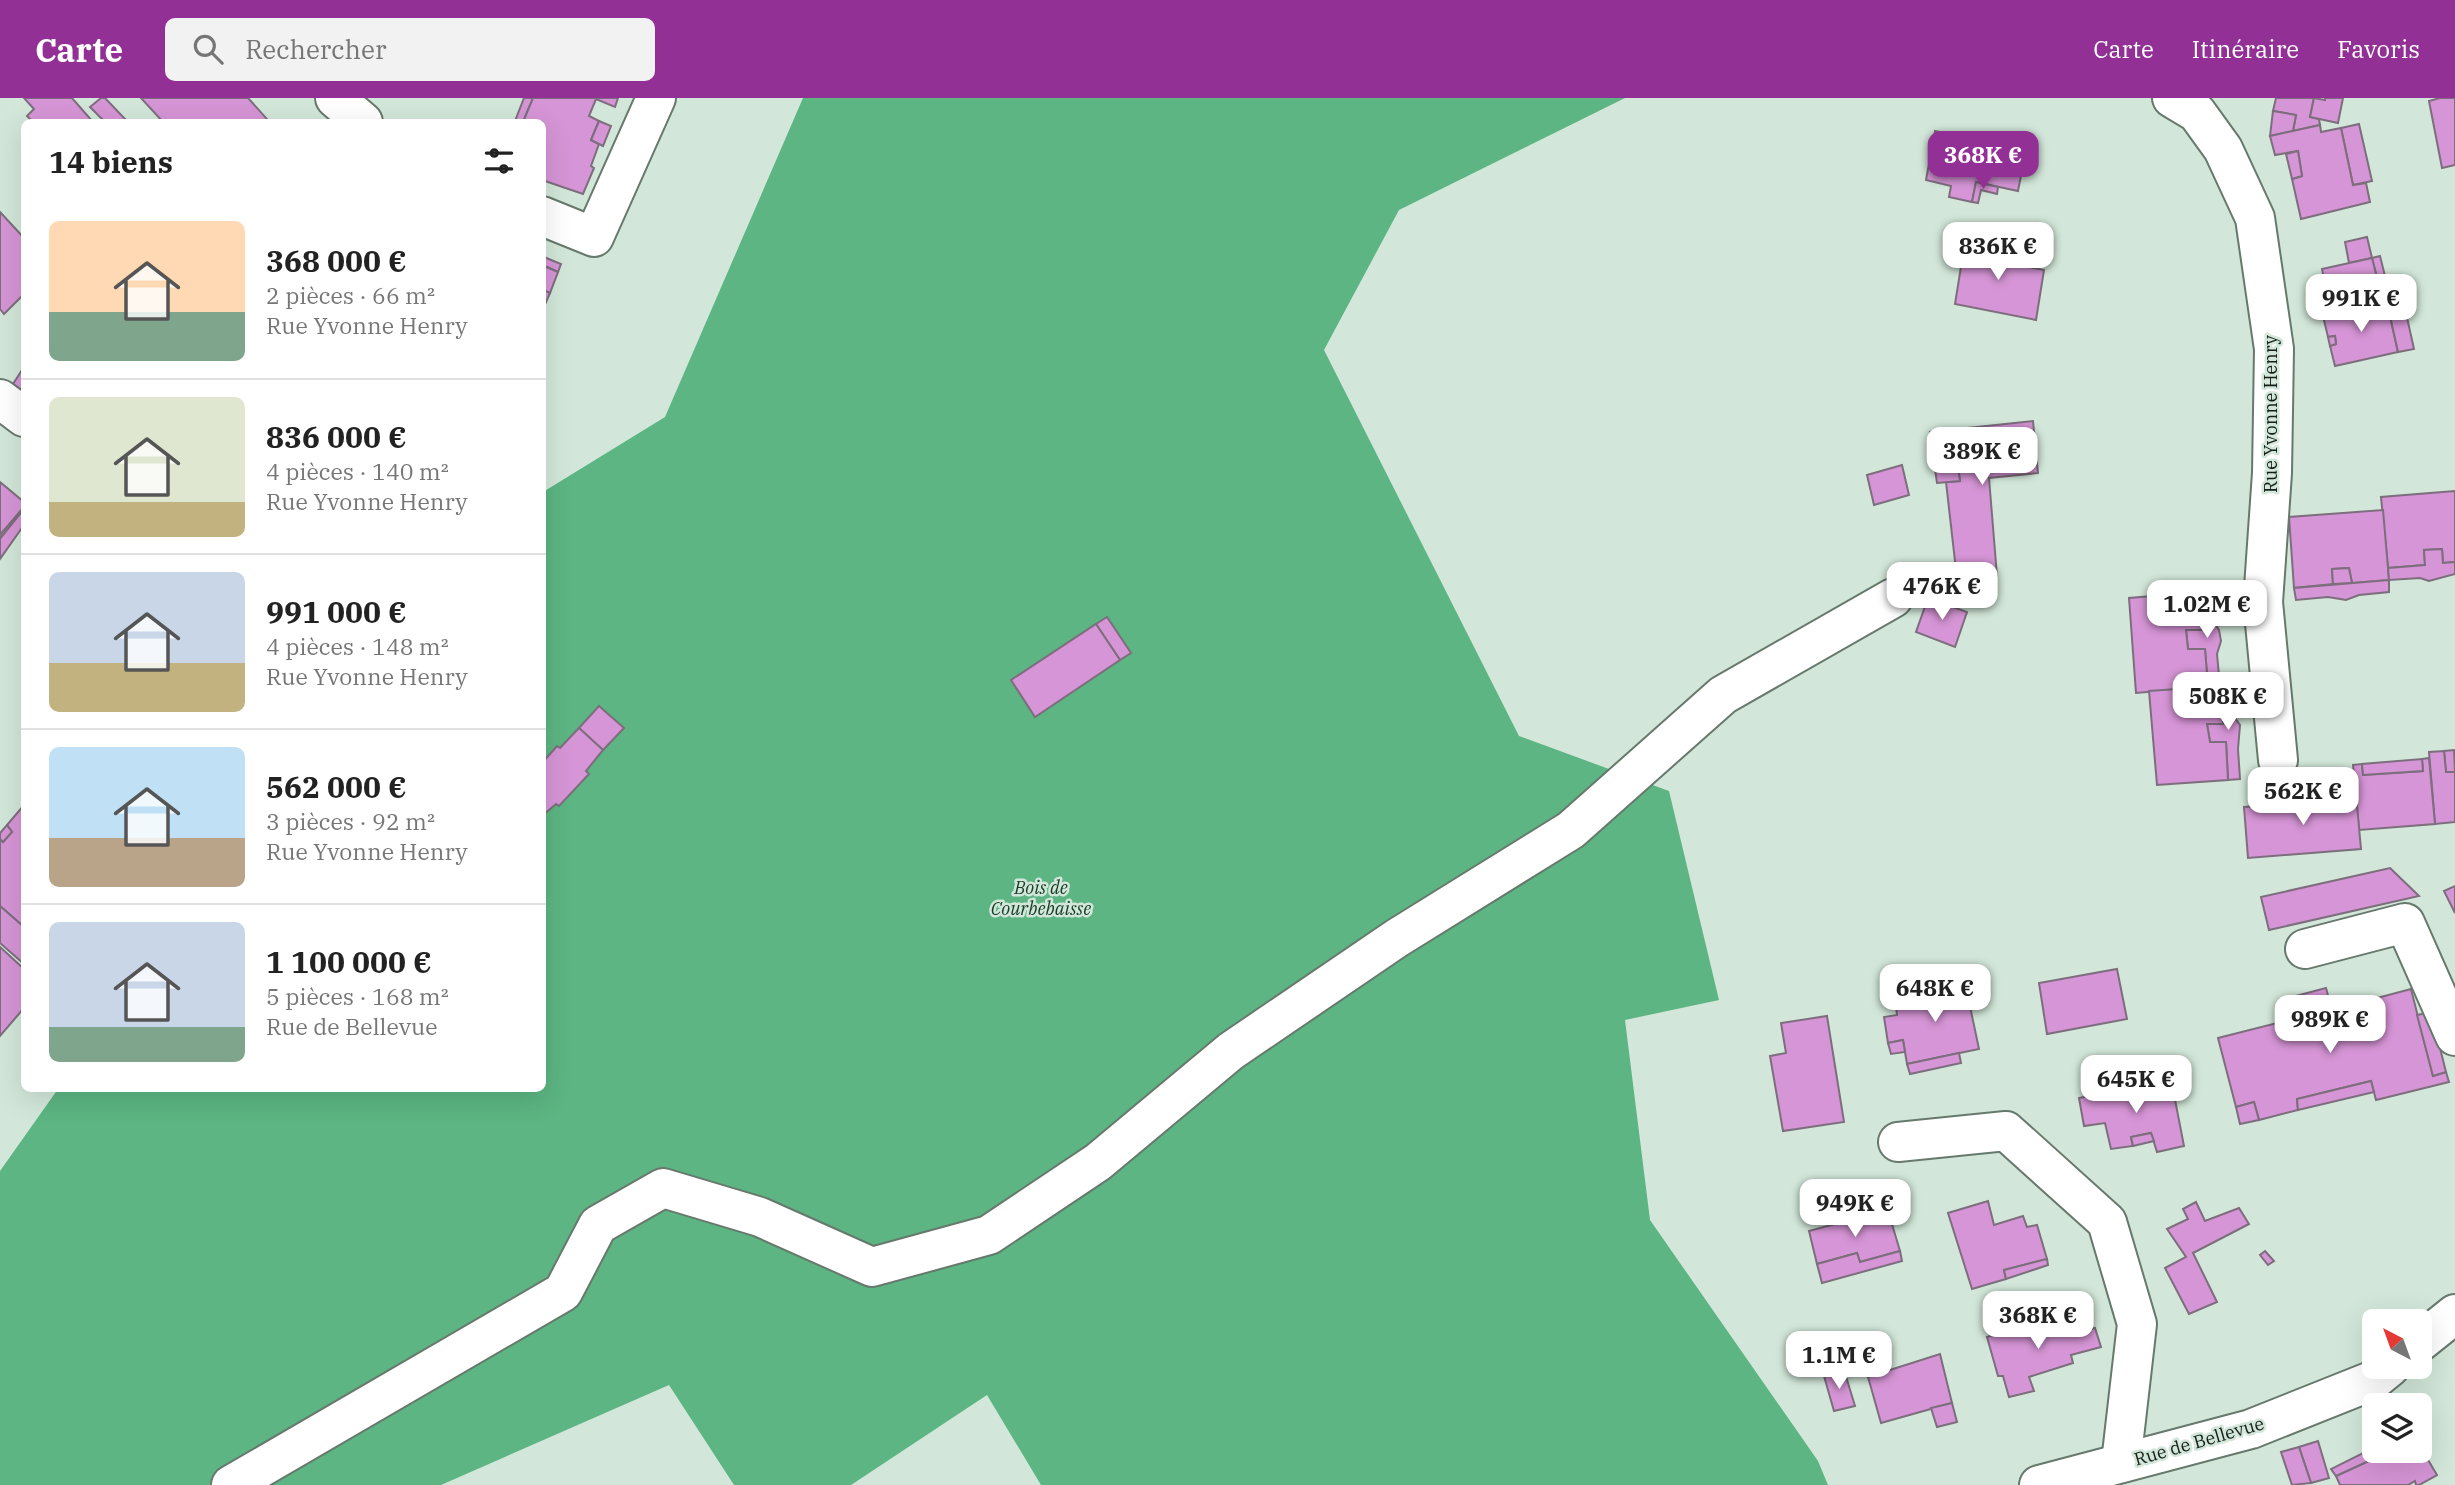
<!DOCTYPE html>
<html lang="fr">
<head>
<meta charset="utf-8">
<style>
  :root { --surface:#fff; --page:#f2f2f2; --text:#222; --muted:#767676; --line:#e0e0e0; --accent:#933096 }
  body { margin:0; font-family:"IBM Plex Serif",serif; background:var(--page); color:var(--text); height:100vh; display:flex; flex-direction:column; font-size:26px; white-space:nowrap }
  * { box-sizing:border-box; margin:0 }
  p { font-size:23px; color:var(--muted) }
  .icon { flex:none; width:38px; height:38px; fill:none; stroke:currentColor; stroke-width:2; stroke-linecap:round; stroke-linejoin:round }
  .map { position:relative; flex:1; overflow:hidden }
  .panel { position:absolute; left:21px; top:21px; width:525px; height:973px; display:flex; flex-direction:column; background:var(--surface); border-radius:10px; box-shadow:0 7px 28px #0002 }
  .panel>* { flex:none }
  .needle { width:46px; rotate:319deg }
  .tools { position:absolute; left:2362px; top:1211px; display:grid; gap:14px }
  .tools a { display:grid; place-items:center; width:70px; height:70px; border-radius:10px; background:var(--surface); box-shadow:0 7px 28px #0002; font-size:35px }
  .price { position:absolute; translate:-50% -60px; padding:0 16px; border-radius:14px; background:#fff; color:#222; font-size:23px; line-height:46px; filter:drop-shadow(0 2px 4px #0008) }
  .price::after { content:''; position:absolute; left:50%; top:42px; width:21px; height:16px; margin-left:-10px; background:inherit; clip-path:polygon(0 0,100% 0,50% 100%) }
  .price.on { background:var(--accent); color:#fff }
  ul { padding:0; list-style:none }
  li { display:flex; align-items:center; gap:21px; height:175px; padding:0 28px }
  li+li { border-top:2px solid var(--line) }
  li span { display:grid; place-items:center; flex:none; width:196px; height:140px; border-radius:10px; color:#555 }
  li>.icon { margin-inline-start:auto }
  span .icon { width:84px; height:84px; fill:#fffc; stroke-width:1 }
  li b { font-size:30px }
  h2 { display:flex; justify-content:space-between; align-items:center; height:84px; padding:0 28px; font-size:30px }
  header { display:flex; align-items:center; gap:42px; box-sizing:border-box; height:98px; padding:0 35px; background:var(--accent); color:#fff }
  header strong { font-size:33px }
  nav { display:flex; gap:38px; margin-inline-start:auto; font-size:24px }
  .search { width:490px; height:63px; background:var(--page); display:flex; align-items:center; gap:18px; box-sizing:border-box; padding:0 24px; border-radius:10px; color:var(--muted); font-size:26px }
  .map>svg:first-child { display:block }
</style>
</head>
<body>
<header>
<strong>Carte</strong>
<div class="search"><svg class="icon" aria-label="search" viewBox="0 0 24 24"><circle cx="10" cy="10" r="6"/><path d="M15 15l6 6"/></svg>Rechercher</div>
<nav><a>Carte</a><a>Itinéraire</a><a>Favoris</a></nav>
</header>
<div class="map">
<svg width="2455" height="1387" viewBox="0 0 2455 1387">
  <rect width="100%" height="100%" fill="#d2e7d9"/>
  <!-- forest -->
  <polygon fill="#5cb582" points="803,0 1625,0 1399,112 1324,252 1519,638 1669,693 1719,902 1625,922 1650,1122 1818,1363 1828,1387 1041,1387 987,1297 851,1387 734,1387 669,1287 441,1387 0,1387 0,1073 58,991 542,990 543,394 665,319"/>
  <!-- building -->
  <g fill="#d695d6" stroke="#7d6e7d" stroke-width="2">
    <polygon points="24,0 72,0 93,24 33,24 27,18 34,11"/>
    <polygon points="101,0 105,0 126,22 123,24 105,24 90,9"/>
    <polygon points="141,0 248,0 267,21 263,24 163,24"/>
    <polygon points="524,0 533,0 523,24 519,24 515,23"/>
    <polygon points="533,0 618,0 615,9 596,1 589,18 599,23 591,42 599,46 591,68 594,70 583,96 542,82 542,24 523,24"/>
    <polygon points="2276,0 2314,0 2310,19 2319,21 2320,27 2293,33 2296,17 2273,13"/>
    <polygon points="2314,0 2325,2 2325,0 2343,0 2338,25 2310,19"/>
    <polygon points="2440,0 2455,0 2455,67 2442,70 2429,3"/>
    <polygon points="2273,13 2296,17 2293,33 2270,38"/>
    <polygon points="599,23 611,28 603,48 591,42"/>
    <polygon points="2359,26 2372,83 2353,87 2341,30"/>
    <polygon points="2320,27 2321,34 2341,30 2353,87 2366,85 2370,104 2301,121 2292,81 2302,78 2298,53 2275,57 2270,38"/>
    <polygon points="1935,33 2026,52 2018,93 1976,84 1972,104 1949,99 1951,88 1926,82"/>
    <polygon points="2298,53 2302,78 2292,81 2286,56"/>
    <polygon points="1976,84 1998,89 1997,96 1981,92 1978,105 1972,104"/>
    <polygon points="0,114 24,140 24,196 4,216 0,211"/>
    <polygon points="2367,139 2372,160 2349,165 2345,144"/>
    <polygon points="1965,144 2019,154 2018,167 2044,172 2036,222 1955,206"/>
    <polygon points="2380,158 2385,178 2377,180 2372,160"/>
    <polygon points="544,159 561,166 558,174 542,167"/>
    <polygon points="2372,160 2377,180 2385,178 2391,205 2323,218 2319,202 2328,200 2322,171"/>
    <polygon points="542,167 558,174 550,195 545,193 542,198"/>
    <polygon points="2325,188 2328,200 2319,202 2317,190"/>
    <polygon points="545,193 550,195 543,211 542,198"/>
    <polygon points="2391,205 2391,209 2388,209 2398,254 2335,268 2330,248 2336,246 2335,238 2328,239 2323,218"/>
    <polygon points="2404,206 2414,251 2398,254 2388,209"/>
    <polygon points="2335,238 2336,246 2330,248 2328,239"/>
    <polygon points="24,269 24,294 13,286"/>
    <polygon points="2033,323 2038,375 1989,380 1997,478 1963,480 1956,472 1946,384 1960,383 1955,348 1932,350 1930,334"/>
    <polygon points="1955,348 1960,383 1937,385 1932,350"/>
    <polygon points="1902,367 1909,397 1874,407 1867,377"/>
    <polygon points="0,384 24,404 24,409 0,437"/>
    <polygon points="2455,393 2455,464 2443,465 2442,451 2424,452 2425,467 2388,470 2381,399"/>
    <polygon points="24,409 24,411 0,441 0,437"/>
    <polygon points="24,411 24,427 0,461 0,441"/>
    <polygon points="2383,412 2389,482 2352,485 2349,470 2332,471 2333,486 2294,490 2289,419"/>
    <polygon points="2442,451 2443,465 2455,464 2455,476 2429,483 2420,480 2389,482 2388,470 2425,467 2424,452"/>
    <polygon points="2349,470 2352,485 2333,486 2332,471"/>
    <polygon points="2389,482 2389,494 2359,497 2346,502 2328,499 2296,502 2294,490"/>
    <polygon points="2200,494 2211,494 2214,524 2219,532 2221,543 2217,556 2220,588 2208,589 2205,551 2188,551 2186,532 2203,532"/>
    <polygon points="2200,494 2203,532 2186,532 2188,551 2205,551 2208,589 2136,595 2129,500"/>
    <polygon points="1928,500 1967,514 1955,549 1916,534"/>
    <polygon points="1107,519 1131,555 1120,562 1096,526"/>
    <polygon points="1096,526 1120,562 1035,619 1011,582"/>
    <polygon points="2231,586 2235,620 2240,627 2238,651 2240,681 2228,682 2226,644 2210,644 2207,626 2223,626 2220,588"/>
    <polygon points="2220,588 2223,626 2207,626 2210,644 2226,644 2228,682 2157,687 2149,593"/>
    <polygon points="599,608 624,630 603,652 579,630"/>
    <polygon points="579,630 603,652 586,673 589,676 559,708 556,706 542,718 542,665 557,648 560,650"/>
    <polygon points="2454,652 2455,674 2446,674 2444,653"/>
    <polygon points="2444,653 2446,674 2455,674 2455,724 2435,726 2429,654"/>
    <polygon points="2429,660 2435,726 2359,732 2353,667 2362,666 2363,677 2423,673 2422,661"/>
    <polygon points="2422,661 2423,673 2363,677 2362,666"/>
    <polygon points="2355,686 2356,697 2326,699 2325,689"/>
    <polygon points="2317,689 2325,689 2326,699 2356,697 2361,751 2248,760 2244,709 2318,704"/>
    <polygon points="24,707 24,829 0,808 0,741 3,744 12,734 7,727"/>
    <polygon points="7,727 12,734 3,744 0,741 0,735"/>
    <polygon points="2390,770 2419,798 2269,832 2261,799"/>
    <polygon points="2455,788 2455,815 2444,793"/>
    <polygon points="0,808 24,829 24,866 0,845"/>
    <polygon points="0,849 24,871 24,910 0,938"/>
    <polygon points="2117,871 2127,921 2047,936 2039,885"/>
    <polygon points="1964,880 1979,951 1907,966 1903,942 1888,945 1884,919 1897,917 1896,909 1934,902 1932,887"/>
    <polygon points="2326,890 2330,905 2295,913 2292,899"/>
    <polygon points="2411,891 2433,978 2446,974 2449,984 2376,1002 2371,983 2297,1001 2298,1012 2259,1022 2254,1004 2236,1009 2218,940 2297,920 2295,913 2330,905 2332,912"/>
    <polygon points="2431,914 2446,974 2433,978 2417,917"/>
    <polygon points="1827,918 1844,1024 1783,1033 1770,958 1786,955 1781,925"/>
    <polygon points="1903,942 1905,954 1891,956 1888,945"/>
    <polygon points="1959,955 1961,965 1910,976 1907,966"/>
    <polygon points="2171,981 2184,1048 2157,1054 2151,1035 2131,1039 2133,1048 2111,1051 2105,1025 2084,1028 2079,1000"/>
    <polygon points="2371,983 2374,994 2298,1012 2297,1001"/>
    <polygon points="2254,1004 2259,1022 2240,1026 2236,1009"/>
    <polygon points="2151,1035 2154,1043 2133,1048 2131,1039"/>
    <polygon points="1988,1103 1994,1127 2023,1118 2027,1129 2037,1127 2047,1161 2004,1172 2006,1181 1972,1191 1948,1115"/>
    <polygon points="2196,1104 2205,1123 2239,1110 2249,1126 2193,1155 2217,1204 2189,1216 2165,1170 2186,1159 2167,1131 2188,1121 2183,1111"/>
    <polygon points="1889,1116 1900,1153 1860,1164 1857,1155 1817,1166 1809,1133 1868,1117 1869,1121"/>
    <polygon points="1900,1153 1902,1163 1822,1185 1817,1166 1857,1155 1860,1164"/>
    <polygon points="2265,1153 2274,1163 2268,1167 2260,1157"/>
    <polygon points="2047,1161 2048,1167 2006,1181 2004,1172"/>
    <polygon points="2067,1215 2074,1235 2095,1230 2101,1249 2071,1257 2073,1265 2029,1279 2034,1293 2009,1299 2003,1278 1998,1278 1987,1239"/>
    <polygon points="1940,1256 1952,1305 1881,1325 1868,1279"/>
    <polygon points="1844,1272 1855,1308 1834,1313 1824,1278"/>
    <polygon points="1952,1305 1957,1324 1937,1329 1931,1310"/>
    <polygon points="2318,1343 2329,1380 2311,1385 2299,1349"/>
    <polygon points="2420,1348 2437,1377 2419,1387 2416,1387 2415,1383 2408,1387 2340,1387 2336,1378 2382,1357 2380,1353 2420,1353"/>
    <polygon points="2299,1349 2311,1385 2292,1387 2281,1354"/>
    <polygon points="2375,1349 2375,1353 2380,1353 2382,1357 2336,1378 2331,1371"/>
  </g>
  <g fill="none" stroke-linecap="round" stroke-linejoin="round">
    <defs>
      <g id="street">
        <polyline points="335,0 363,24"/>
        <polyline points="2172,0 2197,15 2223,51 2255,120 2274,251 2272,375 2263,504 2278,662"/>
        <polyline points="542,118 594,139 656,0"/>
        <polyline points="0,301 24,319"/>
        <polyline points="2305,851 2405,825 2455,938"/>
        <polyline points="1898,1044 2006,1033 2107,1124 2137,1226 2121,1365"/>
        <polyline points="2420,1244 2455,1216"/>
        <polyline points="231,1387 563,1194 598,1127 663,1090 760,1119 872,1169 989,1137 1098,1064 1231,953 1397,840 1571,732 1723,597 1893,500"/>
        <polyline points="2039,1387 2251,1331 2374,1282 2390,1269"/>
      </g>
    </defs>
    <!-- street casing -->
    <use href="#street" stroke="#66796c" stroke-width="42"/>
    <!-- street -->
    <use href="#street" stroke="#fff" stroke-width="38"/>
  </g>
  <g text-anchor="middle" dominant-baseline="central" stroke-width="5" stroke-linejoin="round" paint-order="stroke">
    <!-- street labels -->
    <g font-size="18" fill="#151d18" stroke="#d2e7d9">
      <text transform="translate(2270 316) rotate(-90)">Rue Yvonne Henry</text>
      <text transform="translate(2199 1343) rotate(-16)">Rue de Bellevue</text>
    </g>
    <!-- park labels -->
    <g font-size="18" font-style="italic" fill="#173d28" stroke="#d2e7d9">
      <text x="1041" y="789">Bois de<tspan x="1041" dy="21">Courbebaisse</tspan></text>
    </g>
  </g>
</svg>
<div class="tools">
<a><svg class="needle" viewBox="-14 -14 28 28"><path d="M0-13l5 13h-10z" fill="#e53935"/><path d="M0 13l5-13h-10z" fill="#767676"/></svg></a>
<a><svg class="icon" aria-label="layers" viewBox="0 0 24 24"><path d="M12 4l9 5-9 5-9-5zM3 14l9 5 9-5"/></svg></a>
</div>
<b class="price on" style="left:1983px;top:93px">368K €</b>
<b class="price" style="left:1998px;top:184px">836K €</b>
<b class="price" style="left:2361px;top:236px">991K €</b>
<b class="price" style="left:1982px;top:389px">389K €</b>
<b class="price" style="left:1942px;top:524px">476K €</b>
<b class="price" style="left:2207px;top:542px">1.02M €</b>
<b class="price" style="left:2228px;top:634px">508K €</b>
<b class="price" style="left:2303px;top:729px">562K €</b>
<b class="price" style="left:1935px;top:926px">648K €</b>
<b class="price" style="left:2330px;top:957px">989K €</b>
<b class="price" style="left:2136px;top:1017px">645K €</b>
<b class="price" style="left:1855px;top:1141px">949K €</b>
<b class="price" style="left:2038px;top:1253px">368K €</b>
<b class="price" style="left:1839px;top:1293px">1.1M €</b>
<section class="panel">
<h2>14 biens<svg class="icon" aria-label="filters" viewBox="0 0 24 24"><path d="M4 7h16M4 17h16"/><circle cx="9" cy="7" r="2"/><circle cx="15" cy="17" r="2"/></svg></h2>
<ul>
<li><span style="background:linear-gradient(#ffd9b3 65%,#7fa58c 0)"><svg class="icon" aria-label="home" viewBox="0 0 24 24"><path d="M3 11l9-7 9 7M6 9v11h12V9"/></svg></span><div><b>368 000 €</b><p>2 pièces · 66 m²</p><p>Rue Yvonne Henry</p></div></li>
<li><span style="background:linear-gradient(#dfe7d0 75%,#c2b280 0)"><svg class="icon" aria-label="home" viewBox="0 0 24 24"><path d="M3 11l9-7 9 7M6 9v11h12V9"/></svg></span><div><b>836 000 €</b><p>4 pièces · 140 m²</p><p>Rue Yvonne Henry</p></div></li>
<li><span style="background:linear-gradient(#c9d6e8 65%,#c2b280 0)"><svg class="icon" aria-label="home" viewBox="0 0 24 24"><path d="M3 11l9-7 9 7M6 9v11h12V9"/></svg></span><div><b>991 000 €</b><p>4 pièces · 148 m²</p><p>Rue Yvonne Henry</p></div></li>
<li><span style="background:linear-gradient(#bfe0f5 65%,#b9a48a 0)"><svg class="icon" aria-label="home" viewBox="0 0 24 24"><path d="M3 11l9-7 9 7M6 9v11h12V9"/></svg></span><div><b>562 000 €</b><p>3 pièces · 92 m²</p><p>Rue Yvonne Henry</p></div></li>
<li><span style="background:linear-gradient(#c9d6e8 75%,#7fa58c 0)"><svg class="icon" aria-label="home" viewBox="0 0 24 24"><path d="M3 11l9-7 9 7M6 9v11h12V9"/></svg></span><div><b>1 100 000 €</b><p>5 pièces · 168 m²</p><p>Rue de Bellevue</p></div></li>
</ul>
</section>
</div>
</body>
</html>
